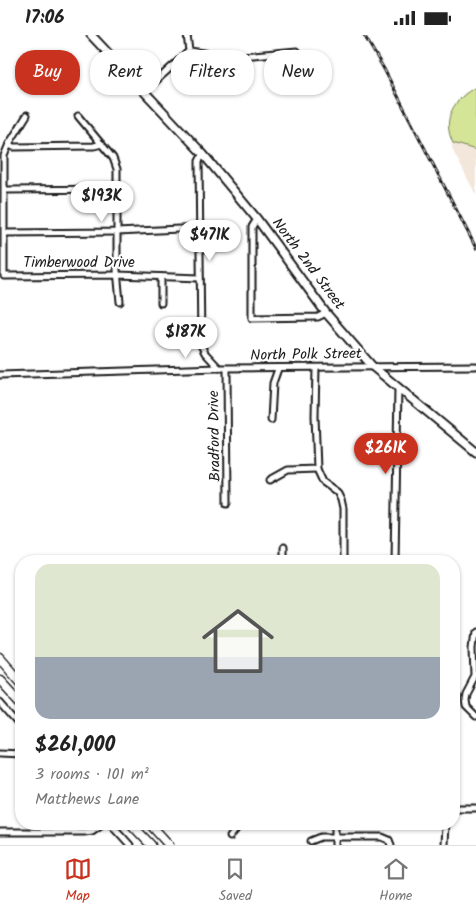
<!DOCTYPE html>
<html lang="en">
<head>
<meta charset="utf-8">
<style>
  :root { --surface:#fff; --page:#f2f2f2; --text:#222; --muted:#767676; --line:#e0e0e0; --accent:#c8321e }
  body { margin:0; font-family:Kalam,sans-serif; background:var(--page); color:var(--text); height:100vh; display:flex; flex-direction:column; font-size:19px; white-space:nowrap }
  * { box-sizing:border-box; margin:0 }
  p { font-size:16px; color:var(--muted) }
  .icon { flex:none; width:28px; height:28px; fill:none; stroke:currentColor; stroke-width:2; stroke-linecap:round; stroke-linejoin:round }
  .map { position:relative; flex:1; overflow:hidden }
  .side { position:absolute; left:15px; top:520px; width:445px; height:275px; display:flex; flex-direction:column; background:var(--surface); border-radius:20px; box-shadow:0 1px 4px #0004 }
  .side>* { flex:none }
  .banner { position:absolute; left:15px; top:15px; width:446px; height:45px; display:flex; gap:10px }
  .price { position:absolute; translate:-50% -42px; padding:0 11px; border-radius:18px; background:#fff; color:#222; font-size:16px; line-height:32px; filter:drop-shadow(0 1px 2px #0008) }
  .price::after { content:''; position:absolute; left:50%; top:30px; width:15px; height:11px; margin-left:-8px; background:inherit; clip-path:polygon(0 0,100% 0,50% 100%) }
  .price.active { background:var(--accent); color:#fff }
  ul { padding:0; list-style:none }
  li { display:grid; align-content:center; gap:10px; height:265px; padding:0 20px }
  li+li { border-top:1px solid var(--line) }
  li span { display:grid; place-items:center; height:155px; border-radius:15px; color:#555 }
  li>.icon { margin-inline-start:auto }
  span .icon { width:90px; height:90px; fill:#fffc; stroke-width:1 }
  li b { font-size:21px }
  .tag { padding:0 18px; border-radius:20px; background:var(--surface); box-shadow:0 1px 4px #0004; font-size:18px; line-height:45px }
  .tag.active { background:var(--accent); color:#fff }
  .status { display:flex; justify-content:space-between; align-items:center; height:35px; padding:0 25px; background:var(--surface); direction:ltr }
  .status svg { height:14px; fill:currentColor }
  .tabs { display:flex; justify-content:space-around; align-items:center; height:70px; border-top:1px solid var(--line); background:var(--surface); font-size:14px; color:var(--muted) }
  .tabs a { display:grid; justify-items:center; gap:2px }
  .tabs .active { color:var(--accent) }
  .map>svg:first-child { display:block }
</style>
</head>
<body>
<div class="status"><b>17:06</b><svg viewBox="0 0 49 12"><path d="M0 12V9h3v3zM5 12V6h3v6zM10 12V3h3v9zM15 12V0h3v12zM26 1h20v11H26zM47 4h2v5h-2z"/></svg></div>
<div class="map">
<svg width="476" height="810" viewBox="0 0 476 810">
  <rect width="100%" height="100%" fill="#fff"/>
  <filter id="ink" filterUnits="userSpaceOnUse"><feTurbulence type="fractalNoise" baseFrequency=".02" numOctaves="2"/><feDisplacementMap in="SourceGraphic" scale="10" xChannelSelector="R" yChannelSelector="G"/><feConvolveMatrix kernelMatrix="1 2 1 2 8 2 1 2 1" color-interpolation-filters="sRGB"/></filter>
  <g filter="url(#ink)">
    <!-- built -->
    <polygon fill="#f3e7db" points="476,52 476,160 453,116 448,92 451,76 464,58"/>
    <!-- green -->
    <path fill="#d4e598" stroke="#78805a" d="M476,52V115L453,108C441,84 454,64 476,52Z"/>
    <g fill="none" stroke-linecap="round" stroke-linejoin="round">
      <defs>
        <g id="minor">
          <polyline points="189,16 231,22 297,16"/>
          <polyline points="145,56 189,16 187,0"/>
          <polyline points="27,80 9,109 4,121 4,241 118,240 200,243"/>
          <polyline points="78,81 113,123 117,134 117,235 120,267"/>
          <polyline points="9,109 13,112 94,111 102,109"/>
          <polyline points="203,119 199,126 201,310 205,318 219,333"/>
          <polyline points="5,155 117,154"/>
          <polyline points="257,184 252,192 252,283 318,282 326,278"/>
          <polyline points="5,198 117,197 200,193"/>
          <polyline points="161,268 161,242"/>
          <polyline points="316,333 315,381 317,434 323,447 337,457 341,465 343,474 343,526"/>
          <polyline points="227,334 228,468"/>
          <polyline points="0,340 219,333 476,331"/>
          <polyline points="271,385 273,348 278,334"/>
          <polyline points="270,445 288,435 317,434"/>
          <polyline points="283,513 283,526"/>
          <polyline points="395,526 398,353"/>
          <polyline points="476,597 474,612 475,642 466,659 465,665 466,672 476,682"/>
          <polyline points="0,667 21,691"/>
          <polyline points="0,718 21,719"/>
          <polyline points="454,773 476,773"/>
          <polyline points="111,789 130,810"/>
          <polyline points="335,789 335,810"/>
          <polyline points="0,797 84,797 92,796 102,789"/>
          <polyline points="230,802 240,789"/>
          <polyline points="311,806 321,802 382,802 389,805 391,810"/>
          <polyline points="444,810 445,789"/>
        </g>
        <polyline id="major" points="91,0 203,119 257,184 326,278 372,331 476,417"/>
        <g id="highway">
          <polyline points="0,623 21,647"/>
          <polyline points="0,644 21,667"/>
          <polyline points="131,789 151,810"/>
          <polyline points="150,789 169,810"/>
        </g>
      </defs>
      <!-- minor casing -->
      <use href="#minor" stroke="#1c1c1c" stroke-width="9"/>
      <!-- major casing -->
      <use href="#major" stroke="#1c1c1c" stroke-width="11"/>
      <!-- highway casing -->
      <use href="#highway" stroke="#1c1c1c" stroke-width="11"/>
      <!-- minor -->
      <use href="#minor" stroke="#fff" stroke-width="5"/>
      <!-- major -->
      <use href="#major" stroke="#fff" stroke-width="7"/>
      <!-- highway -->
      <use href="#highway" stroke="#fff" stroke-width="8"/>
      <defs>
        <polyline id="rail" points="364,0 384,34 476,213"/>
      </defs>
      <!-- rail casing -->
      <use href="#rail" stroke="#1c1c1c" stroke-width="3"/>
      <!-- rail -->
      <use href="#rail" stroke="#fff" stroke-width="1" stroke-dasharray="4" stroke-linecap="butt"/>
    </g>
  </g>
  <g text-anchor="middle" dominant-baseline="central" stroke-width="4" stroke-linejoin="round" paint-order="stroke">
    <!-- street labels -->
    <g font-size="15" fill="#1c1c1c" stroke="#fff">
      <text x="79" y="228">Timberwood Drive</text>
      <text transform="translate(308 229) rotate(53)">North 2nd Street</text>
      <text transform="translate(306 320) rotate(-1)">North Polk Street</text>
      <text transform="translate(215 401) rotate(-91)">Bradford Drive</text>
    </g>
  </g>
</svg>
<b class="price" style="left:102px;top:188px">$193K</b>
<b class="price" style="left:210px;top:227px">$471K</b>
<b class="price" style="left:186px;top:324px">$187K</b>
<b class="price active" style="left:386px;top:440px">$261K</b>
<div class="banner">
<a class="tag active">Buy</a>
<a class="tag">Rent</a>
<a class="tag">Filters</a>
<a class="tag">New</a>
</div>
<section class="side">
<ul>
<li><span style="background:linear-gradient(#dfe7d0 60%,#9aa5b1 0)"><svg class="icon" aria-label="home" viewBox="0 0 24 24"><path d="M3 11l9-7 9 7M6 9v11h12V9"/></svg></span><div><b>$261,000</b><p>3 rooms · 101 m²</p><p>Matthews Lane</p></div></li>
</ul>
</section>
</div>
<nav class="tabs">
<a class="active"><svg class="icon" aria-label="map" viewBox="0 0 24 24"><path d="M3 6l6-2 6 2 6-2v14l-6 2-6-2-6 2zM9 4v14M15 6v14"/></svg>Map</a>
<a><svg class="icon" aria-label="saved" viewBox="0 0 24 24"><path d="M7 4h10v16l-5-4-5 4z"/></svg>Saved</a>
<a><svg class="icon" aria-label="home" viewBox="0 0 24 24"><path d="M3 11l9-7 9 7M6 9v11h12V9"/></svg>Home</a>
</nav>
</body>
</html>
